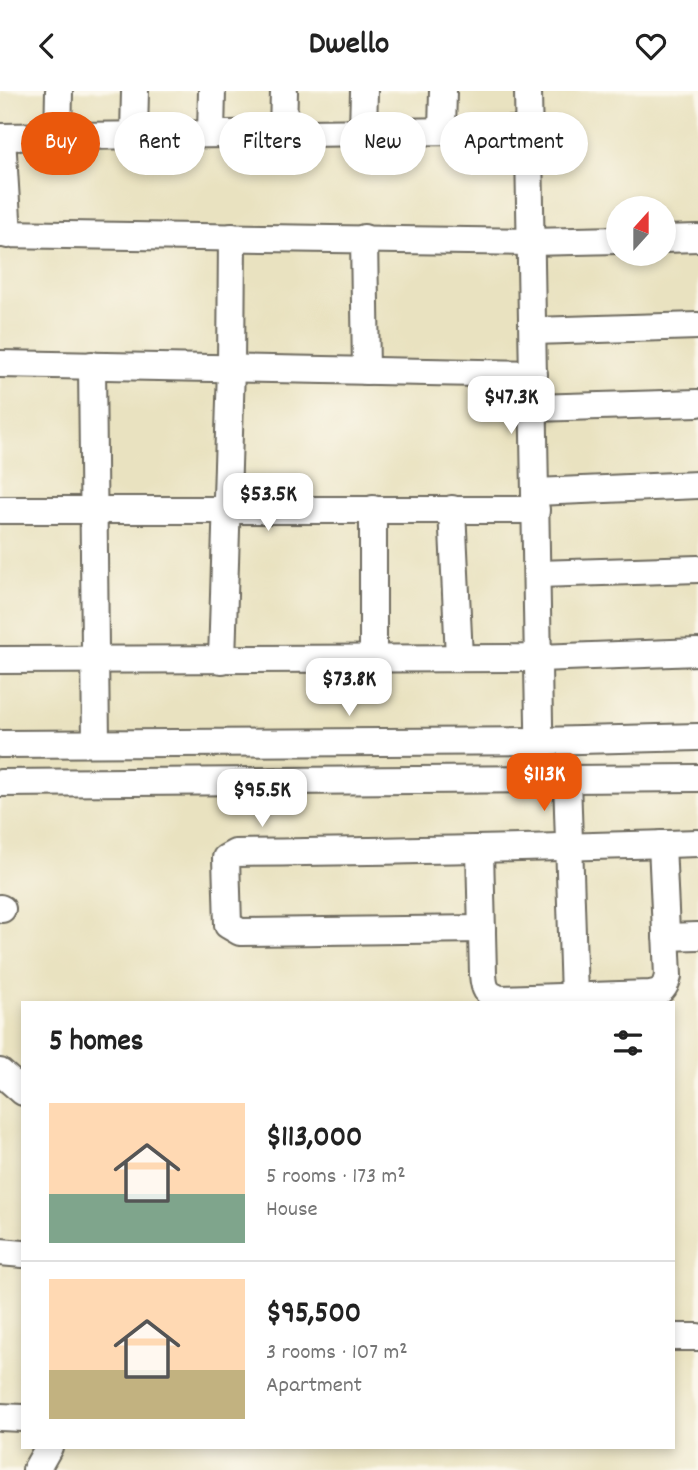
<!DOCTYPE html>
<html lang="en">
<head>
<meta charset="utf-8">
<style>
  :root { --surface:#fff; --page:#f6f6f6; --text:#222; --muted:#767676; --line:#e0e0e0; --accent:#ea580c }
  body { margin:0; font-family:Dekko,sans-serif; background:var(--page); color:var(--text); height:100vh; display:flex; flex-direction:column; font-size:26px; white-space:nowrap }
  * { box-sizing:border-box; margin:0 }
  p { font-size:23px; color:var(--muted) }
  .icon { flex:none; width:38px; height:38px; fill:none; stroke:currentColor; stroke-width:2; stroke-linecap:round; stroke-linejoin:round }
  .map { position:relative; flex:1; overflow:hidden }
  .panel { position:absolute; left:21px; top:910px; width:654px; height:448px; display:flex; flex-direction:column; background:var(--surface); border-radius:0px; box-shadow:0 4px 10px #0003 }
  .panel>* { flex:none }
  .top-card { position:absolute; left:21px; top:21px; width:656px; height:63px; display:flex; gap:14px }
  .needle { width:46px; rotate:21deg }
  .fabs { position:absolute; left:606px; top:105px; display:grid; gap:14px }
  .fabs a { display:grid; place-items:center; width:70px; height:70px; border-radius:50%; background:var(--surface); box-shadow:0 4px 10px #0003; font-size:35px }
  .price { position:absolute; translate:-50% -60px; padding:0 16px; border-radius:14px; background:#fff; color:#222; font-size:23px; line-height:46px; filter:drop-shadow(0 2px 4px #0008) }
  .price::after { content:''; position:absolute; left:50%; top:42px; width:21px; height:16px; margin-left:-10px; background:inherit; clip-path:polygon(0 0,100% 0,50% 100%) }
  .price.on { background:var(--accent); color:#fff }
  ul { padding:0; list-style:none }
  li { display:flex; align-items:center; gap:21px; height:175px; padding:0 28px }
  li+li { border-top:2px solid var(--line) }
  li span { display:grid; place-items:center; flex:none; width:196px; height:140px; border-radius:0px; color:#555 }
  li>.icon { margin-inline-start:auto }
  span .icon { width:84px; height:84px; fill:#fffc; stroke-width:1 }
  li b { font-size:30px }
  h2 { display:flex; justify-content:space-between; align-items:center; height:84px; padding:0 28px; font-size:30px }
  .pill { padding:0 24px; border-radius:32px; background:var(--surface); box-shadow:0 4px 10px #0003; font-size:24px; line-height:63px }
  .pill.on { background:var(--accent); color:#fff }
  header { display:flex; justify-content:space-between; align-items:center; height:91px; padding:0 28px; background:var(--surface); font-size:32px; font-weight:700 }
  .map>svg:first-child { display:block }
</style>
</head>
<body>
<header><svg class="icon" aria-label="back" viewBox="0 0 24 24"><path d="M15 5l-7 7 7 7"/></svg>Dwello<svg class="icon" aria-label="heart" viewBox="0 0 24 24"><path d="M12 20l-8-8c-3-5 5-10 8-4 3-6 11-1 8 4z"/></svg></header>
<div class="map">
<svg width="698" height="1379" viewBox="0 0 698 1379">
  <rect width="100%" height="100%" fill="#fbf7ec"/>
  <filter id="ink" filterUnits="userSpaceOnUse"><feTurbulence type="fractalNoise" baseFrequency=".0143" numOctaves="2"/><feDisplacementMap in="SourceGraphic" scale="14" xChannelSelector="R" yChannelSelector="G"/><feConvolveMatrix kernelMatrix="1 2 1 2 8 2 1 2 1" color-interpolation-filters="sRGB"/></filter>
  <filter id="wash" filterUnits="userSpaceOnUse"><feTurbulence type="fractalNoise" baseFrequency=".00686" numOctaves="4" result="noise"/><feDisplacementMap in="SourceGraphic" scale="28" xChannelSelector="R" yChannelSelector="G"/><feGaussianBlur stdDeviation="1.57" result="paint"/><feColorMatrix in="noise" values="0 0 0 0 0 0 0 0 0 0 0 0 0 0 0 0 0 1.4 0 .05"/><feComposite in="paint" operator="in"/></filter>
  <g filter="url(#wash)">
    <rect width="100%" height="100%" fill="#e9e2c0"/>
  </g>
  <g filter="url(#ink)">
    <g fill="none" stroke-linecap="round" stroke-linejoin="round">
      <defs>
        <g id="minor">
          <polyline points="528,0 540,689"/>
          <polyline points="363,39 364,0"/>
          <polyline points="442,39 443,0"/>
          <polyline points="283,41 284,0"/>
          <polyline points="211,42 212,0"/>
          <polyline points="134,43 135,0"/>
          <polyline points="0,46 529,39"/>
          <polyline points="2,46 8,144"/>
          <polyline points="58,46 59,0"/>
          <polyline points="0,143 531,151 618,149"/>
          <polyline points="364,147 366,280"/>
          <polyline points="663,148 698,147"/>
          <polyline points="533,240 698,235"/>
          <polyline points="0,273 534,283"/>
          <polyline points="92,274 96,652"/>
          <polyline points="534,317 698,312"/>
          <polyline points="536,401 698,394"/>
          <polyline points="373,418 373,567"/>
          <polyline points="452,418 459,566"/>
          <polyline points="0,419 536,419"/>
          <polyline points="538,483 698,478"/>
          <polyline points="0,569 539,567 698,561"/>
          <polyline points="222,569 231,277 232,146"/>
          <polyline points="0,653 541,650 698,646"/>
          <polyline points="567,689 574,905"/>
          <polyline points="0,692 698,687"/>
          <path d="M480,760L483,883C484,898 486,903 500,908L650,903C662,901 665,897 668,885L662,753"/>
          <polyline points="0,817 2,818"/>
          <path d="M482,838L240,841L228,834L226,767L235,762C389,760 544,757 698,752"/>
          <polyline points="666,846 698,845"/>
          <polyline points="0,981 23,1001"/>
          <polyline points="0,1161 23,1163"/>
          <polyline points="674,1246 698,1246"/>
          <polyline points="0,1326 23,1327"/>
          <polyline points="36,1379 49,1356"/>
        </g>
      </defs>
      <!-- minor casing -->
      <use href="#minor" stroke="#6e6b5f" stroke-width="30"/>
      <!-- minor -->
      <use href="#minor" stroke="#fff" stroke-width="26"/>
    </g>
  </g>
</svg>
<div class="fabs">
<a><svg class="needle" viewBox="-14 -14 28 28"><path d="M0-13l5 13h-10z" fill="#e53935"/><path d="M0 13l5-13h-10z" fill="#767676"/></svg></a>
</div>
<b class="price" style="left:511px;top:345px">$47.3K</b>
<b class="price" style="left:268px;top:442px">$53.5K</b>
<b class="price" style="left:349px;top:627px">$73.8K</b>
<b class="price on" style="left:544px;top:722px">$113K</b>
<b class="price" style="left:262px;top:738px">$95.5K</b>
<div class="top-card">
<a class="pill on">Buy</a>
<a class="pill">Rent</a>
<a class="pill">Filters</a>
<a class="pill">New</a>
<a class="pill">Apartment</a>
</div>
<section class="panel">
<h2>5 homes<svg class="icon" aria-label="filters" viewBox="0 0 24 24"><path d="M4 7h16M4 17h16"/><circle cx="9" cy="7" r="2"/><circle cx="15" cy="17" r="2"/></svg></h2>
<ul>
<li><span style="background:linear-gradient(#ffd9b3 65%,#7fa58c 0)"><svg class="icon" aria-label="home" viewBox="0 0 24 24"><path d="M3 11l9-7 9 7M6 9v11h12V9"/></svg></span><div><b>$113,000</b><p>5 rooms · 173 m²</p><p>House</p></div></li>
<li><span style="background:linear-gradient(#ffd9b3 65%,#c2b280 0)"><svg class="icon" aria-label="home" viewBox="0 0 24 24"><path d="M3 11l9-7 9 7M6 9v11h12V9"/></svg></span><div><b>$95,500</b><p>3 rooms · 107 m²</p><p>Apartment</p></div></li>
</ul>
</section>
</div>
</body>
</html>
